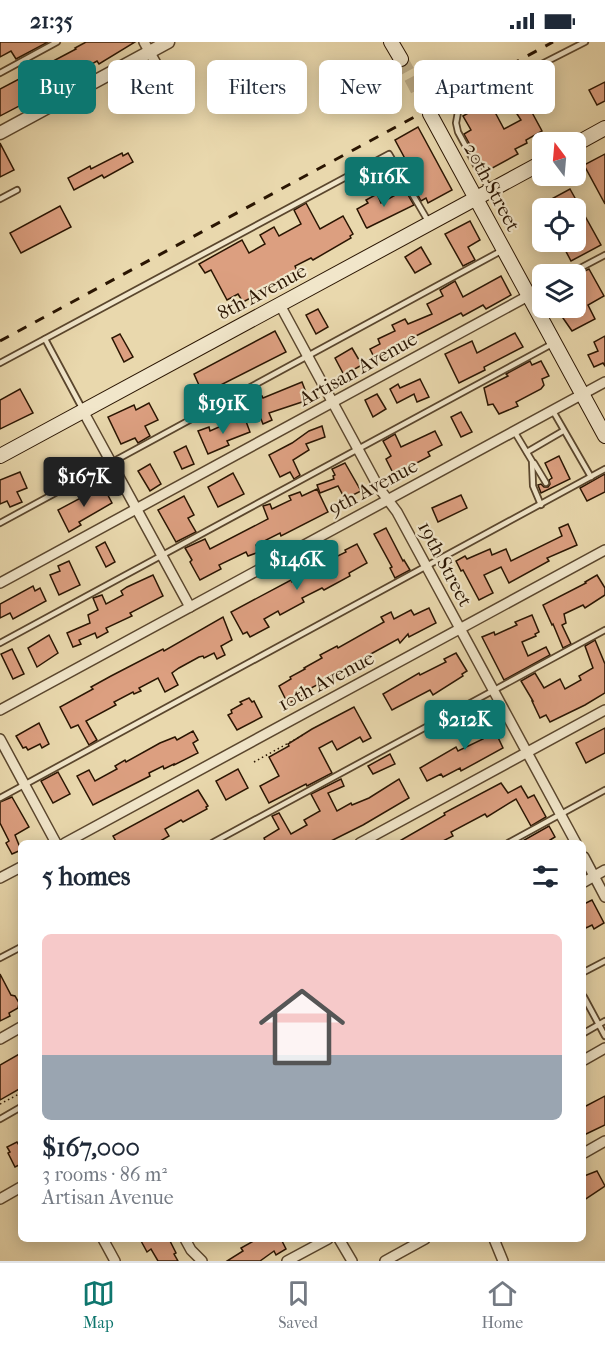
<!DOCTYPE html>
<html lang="en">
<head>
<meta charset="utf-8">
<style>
  :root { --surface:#fff; --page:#f6f6f7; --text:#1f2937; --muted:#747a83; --line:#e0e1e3; --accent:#0f766e }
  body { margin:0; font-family:"IM FELL French Canon",serif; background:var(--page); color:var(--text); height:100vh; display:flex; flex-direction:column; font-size:22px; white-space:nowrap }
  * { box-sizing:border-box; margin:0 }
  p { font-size:20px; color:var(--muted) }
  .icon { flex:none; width:33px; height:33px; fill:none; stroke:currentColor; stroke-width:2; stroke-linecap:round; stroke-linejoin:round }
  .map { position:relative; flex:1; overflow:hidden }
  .side { position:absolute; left:18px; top:798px; width:568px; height:402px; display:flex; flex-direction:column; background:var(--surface); border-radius:9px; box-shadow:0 3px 15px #0003 }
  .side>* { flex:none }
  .banner { position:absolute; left:18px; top:18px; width:570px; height:54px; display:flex; gap:12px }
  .needle { width:39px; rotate:344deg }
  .tools { position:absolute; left:532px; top:90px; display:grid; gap:12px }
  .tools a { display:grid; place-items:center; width:54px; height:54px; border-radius:9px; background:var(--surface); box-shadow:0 3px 15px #0003; font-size:30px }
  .price { position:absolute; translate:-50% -51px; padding:0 14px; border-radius:6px; background:var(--accent); color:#fff; font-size:20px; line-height:39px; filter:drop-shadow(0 2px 3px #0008) }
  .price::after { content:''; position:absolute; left:50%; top:36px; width:18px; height:14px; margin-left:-9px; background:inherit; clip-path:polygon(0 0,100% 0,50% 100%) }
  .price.selected { background:#222; color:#fff }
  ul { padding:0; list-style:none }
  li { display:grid; align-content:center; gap:12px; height:318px; padding:0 24px }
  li+li { border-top:2px solid var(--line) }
  li span { display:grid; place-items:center; height:186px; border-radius:9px; color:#555 }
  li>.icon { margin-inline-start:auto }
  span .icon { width:108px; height:108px; fill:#fffc; stroke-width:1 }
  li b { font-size:26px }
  h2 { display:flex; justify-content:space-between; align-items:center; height:72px; padding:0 24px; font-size:26px }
  .pill { padding:0 21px; border-radius:9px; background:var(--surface); box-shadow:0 3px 15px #0003; font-size:21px; line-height:54px }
  .pill.selected { background:var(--accent); color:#fff }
  .status { display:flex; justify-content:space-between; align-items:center; height:42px; padding:0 30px; background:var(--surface); direction:ltr }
  .status svg { height:16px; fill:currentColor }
  .tabs { display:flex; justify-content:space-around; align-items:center; height:84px; border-top:2px solid var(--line); background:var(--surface); font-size:16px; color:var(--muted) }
  .tabs a { display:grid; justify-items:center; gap:3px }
  .tabs .selected { color:var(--accent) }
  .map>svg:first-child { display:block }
</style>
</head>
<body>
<div class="status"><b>21:35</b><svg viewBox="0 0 49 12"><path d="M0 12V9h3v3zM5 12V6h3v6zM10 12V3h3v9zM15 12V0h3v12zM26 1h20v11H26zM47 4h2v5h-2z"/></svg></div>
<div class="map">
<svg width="605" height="1219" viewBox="0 0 605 1219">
  <rect width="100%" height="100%" fill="#e9d8ad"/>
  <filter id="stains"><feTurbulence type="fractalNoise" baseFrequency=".00333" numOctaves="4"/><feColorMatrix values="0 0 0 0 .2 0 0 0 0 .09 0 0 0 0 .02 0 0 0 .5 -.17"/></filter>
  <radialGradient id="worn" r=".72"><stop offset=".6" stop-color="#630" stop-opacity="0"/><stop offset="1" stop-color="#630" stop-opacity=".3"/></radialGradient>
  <!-- building -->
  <g fill="#dc9f80" stroke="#2a1502" stroke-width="1.5">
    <polygon points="0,0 48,0 16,17 11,9 0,15"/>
    <polygon points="86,0 135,0 99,22 97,19 65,37 64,34 48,42 50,48 0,74 0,47 76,7 75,6"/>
    <polygon points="605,40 605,59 597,63 589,48"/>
    <polygon points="489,59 504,87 521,78 517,72 529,65 542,89 526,98 527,101 515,107 518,112 485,130 464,92 471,88 463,74"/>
    <polygon points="418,85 452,148 428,161 426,156 421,159 412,142 417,139 395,98"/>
    <polygon points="0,101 14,128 0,135"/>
    <polygon points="122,111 123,114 128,111 133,120 104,136 102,133 74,148 68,136 90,124 91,127"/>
    <polygon points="605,112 605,162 584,123"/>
    <polygon points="376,124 386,141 378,145 374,137 370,138 366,130"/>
    <polygon points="404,146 414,163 367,186 366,185 357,167 368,161 366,158 377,152 381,161 401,150 400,148"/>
    <polygon points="570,147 601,203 571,219 561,200 576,200 576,166 535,166 541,163 542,158 548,159"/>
    <polygon points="306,161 320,187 343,174 353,192 350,194 351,196 313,218 311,216 295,224 298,231 243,260 238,252 227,258 211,228 205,231 199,222 242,198 249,211 265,202 260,193 274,185 279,194 301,182 294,168"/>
    <polygon points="60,164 71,185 21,211 10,191"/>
    <polygon points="470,179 480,198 468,205 475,218 463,224 445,192"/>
    <polygon points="421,205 431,222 415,231 405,215"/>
    <polygon points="589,227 604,254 588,263 595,277 572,289 556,266 576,266 576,233"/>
    <polygon points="501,234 511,253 486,267 483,263 463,274 461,271 396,304 399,310 376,319 370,307 380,302 378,297 395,289 392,283 405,277 408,282 432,272 427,262 443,254 440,248 455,239 463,255"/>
    <polygon points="318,267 328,285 316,292 306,273"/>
    <polygon points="275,289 286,310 203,352 194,332"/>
    <polygon points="515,291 523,305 484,325 485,328 459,341 445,312 472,299 477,311"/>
    <polygon points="120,292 133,315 124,320 112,296"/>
    <polygon points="605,294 605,324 603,321 594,325 588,313 598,309 594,300"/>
    <polygon points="352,306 362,323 344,333 335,316"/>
    <polygon points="530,319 532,323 541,319 549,334 542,337 544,343 541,347 516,360 518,364 499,372 493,362 488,363 484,346 508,334 506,332"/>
    <polygon points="420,337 429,355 417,360 414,352 397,361 390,347 398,342 400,346"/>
    <polygon points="302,340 307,353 303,355 305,359 269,371 272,378 263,382 253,357 262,354 263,356"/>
    <polygon points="20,347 33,371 0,387 0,358"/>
    <polygon points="377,352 386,367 373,375 365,358"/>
    <polygon points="149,361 158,378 145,384 150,394 138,401 135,396 121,402 108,375 134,363 136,368"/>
    <polygon points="461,370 472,390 461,395 451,375"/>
    <polygon points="244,374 250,390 227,399 229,403 208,412 198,389 209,385 210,389"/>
    <polygon points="322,384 325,395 306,402 309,408 293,418 300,433 294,437 290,430 280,435 269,413 292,401 309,389"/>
    <polygon points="435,389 442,403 428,410 430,414 394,433 386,417 391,414 383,399 395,392 401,405"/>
    <polygon points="186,404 194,422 182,427 174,410"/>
    <polygon points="559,414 570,437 541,451 538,443 541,442 544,445 548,445 550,442 549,438 552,436 545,421"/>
    <polygon points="345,421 361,449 345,457 338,444 320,451 317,443 334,437 333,434 335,433 332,427"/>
    <polygon points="150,422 161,442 150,449 138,429"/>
    <polygon points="20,430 27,446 17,450 22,460 10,465 7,459 0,462 0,438"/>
    <polygon points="233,431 244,452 218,465 208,445"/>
    <polygon points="605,432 605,450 587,459 580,446"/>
    <polygon points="103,444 112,461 79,480 81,483 69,490 58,468"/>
    <polygon points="317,447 328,470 281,494 280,491 256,503 259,510 248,514 246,510 219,523 221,527 200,538 190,520 192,518 185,506 205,497 210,507 268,477 263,464 270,462 272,467 291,458 289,454 300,450 302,454"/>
    <polygon points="461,453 467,466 438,480 432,466"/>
    <polygon points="184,454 194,473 188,476 196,490 176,500 158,468"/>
    <polygon points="568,482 577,503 547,516 549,519 509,541 501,525 484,533 493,551 479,558 463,528 461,529 456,519 465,514 467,517 490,507 492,513 506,507 511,519 562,494 559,486"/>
    <polygon points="386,486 403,519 404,518 410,528 395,536 390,526 392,525 374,492"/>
    <polygon points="105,500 115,520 106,525 96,505"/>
    <polygon points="357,502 367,521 349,531 350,534 324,548 322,546 302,556 304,560 280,573 278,569 264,577 269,585 250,595 247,590 243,592 231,570 291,538 292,540 314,528 313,526 346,510 345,508"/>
    <polygon points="69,519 80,543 59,553 50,533 60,529 58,524"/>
    <polygon points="153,533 163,554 130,571 132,574 106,586 108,590 97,596 95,591 79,598 81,602 73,605 67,591 90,581 88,573 98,568 93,556 102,553 106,562 123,553 121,549 127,545"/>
    <polygon points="597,533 605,546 605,553 585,566 583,563 564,572 566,581 562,583 571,602 563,606 553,582 552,583 543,563 586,541 585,540"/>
    <polygon points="33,544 35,549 40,546 46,559 13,577 10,571 0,576 0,562"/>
    <polygon points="429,566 436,581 409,595 408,592 400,601 398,597 358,619 342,630 311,646 312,648 288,662 279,644 291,637 290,635 305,627 304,626 322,616 320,613 337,604 338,606 384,580 381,575 391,570 394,577 411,568 414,573"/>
    <polygon points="532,573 539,590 535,592 536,594 522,600 528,614 546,605 550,613 504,638 482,595 494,590 495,593 517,583 515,580"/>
    <polygon points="223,575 232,598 221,604 225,613 217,617 214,611 204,616 203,614 199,615 179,626 172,631 178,643 165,650 158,636 139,646 141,649 134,652 133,650 114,660 116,663 86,679 97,698 89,703 78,683 71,686 60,665 93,647 91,645 111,634 163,607 164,609"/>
    <polygon points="49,593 58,611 37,625 28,606"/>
    <polygon points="595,598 605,622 605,651 585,663 550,680 546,673 540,676 532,659 533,659 521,639 535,631 544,646 560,637 565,647 581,638 579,634 593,626 585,604"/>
    <polygon points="12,607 24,632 13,637 1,612"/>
    <polygon points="456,611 467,629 462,632 463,634 433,653 430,648 392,668 383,652 419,631 420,633 446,620 444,617"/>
    <polygon points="249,656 252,660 254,659 262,675 237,688 228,673 232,671 231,668 242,662 240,660"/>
    <polygon points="476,663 479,663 482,668 480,672 490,690 494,687 503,706 461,729 460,726 443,735 441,732 427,739 420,726 456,705 458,709 483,697 467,668"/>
    <polygon points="354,665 371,696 363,700 360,695 337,708 332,699 319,706 332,731 307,744 306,742 269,761 260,744 279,734 269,715 289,704 288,702 312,687"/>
    <polygon points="39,681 49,702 42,706 40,702 28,708 26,705 23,706 16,694"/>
    <polygon points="605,686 605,711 586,721 576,701"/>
    <polygon points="193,689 198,698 193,701 198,711 174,723 174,722 164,727 163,724 149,731 150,734 93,763 77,734 89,728 95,739 117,727 115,724 125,718 126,720 160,701 175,695 177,698"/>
    <polygon points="390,712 395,722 373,732 368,724"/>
    <polygon points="238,727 248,746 226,758 216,739"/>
    <polygon points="58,730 70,752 53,761 41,739"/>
    <polygon points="341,737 344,744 328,751 337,769 351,761 352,763 369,756 399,737 409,756 363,783 327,801 266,801 264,796 279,787 272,774 279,771 291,792 307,783 304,778 320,769 311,752"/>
    <polygon points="501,741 508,751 521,744 528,756 534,753 546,775 531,784 516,757 487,775 485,772 451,790 453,794 439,801 396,801 445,773 444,771"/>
    <polygon points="198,748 208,764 206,765 207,767 183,780 181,778 165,787 169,794 157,801 117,801 113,794"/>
    <polygon points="12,755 29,785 15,793 21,808 12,812 6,801 9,799 0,781 0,760"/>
    <polygon points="549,784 555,795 550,798 552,801 519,801"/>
    <polygon points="592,858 604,881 594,887 592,883 586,886 584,881 584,862"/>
    <polygon points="0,932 11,953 15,954 19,961 18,966 9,971 10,974 0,979"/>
    <polygon points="21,1011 21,1046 0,1058 0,1023"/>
    <polygon points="605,1054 605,1083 584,1093 584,1065"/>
    <polygon points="17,1100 21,1107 21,1122 15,1125 8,1111 10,1110 7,1105"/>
    <polygon points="597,1129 605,1144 584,1158 584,1134"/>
    <polygon points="140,1197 169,1197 176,1211 174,1212 178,1219 158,1219 151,1207 147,1210"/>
    <polygon points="257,1197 281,1197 286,1207 276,1213 274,1209 260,1219 227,1219 243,1209 241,1206"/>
  </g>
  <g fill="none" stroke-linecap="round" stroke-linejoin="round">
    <!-- secondary-tunnel -->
    <polyline stroke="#c3b18b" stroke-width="14" stroke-dasharray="14 7" stroke-linecap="butt" points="401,17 430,72"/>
    <defs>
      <g id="service">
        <polyline points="0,31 57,0"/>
        <polyline points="489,147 458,90 456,81 458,70 468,61 499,47 528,29 585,0"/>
        <polyline points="0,157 17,148"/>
        <polyline points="569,232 605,213"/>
        <polyline points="531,253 543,247"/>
        <polyline points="45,297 82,366"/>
        <polyline points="0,321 389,112 428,179"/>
        <polyline points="553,369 591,435"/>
        <polyline points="514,389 532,419 533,444 541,463"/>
        <polyline points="527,410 563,389"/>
        <polyline points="534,421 546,441"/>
        <polyline points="0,481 501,209"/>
        <polyline points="0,601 552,302"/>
        <polyline points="0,756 605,427"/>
        <polyline points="212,801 605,588"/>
        <polyline points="508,801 605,748"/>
        <polyline points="0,916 21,905"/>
        <polyline points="584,930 605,919"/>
        <polyline points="584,955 605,994"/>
        <polyline points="584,991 605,979"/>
        <polyline points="0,1077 21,1065"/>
      </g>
      <g id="minor">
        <polyline points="144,0 177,59"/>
        <polyline points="280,263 379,446 397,470 576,801"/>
        <polyline points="83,369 190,565"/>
        <polyline points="0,541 528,254"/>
        <polyline points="0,668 605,340"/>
        <polyline points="0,697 56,801"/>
        <polyline points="65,801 605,508"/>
        <polyline points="360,801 605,668"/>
        <polyline points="584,815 605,855"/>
        <polyline points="0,836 21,825"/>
        <polyline points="584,840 605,828"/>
        <polyline points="0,997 21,985"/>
        <polyline points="584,1018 605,1006"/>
        <polyline points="584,1111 605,1099"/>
        <polyline points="0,1157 21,1145"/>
        <polyline points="103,1197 115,1219"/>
        <polyline points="185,1197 191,1208 202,1219"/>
        <polyline points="339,1197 352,1219"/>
        <polyline points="494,1197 503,1219"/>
        <polyline points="287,1219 328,1197"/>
        <polyline points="385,1219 425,1197"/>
      </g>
      <polyline id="tertiary" points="0,91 168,0"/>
      <g id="secondary">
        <polyline points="391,0 401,17"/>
        <polyline points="430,72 605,394"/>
        <polyline points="576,102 605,86"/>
        <polyline points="0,414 543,120"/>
      </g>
    </defs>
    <!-- service casing -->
    <use href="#service" stroke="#5a462d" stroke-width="8"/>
    <!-- minor casing -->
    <use href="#minor" stroke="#5a462d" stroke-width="12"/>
    <!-- tertiary casing -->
    <use href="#tertiary" stroke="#5a462d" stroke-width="15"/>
    <!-- secondary casing -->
    <use href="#secondary" stroke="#2a1502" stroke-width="16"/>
    <!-- path -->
    <g stroke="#2a1502" stroke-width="1.5" stroke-dasharray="1.5 3" stroke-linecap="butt">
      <polyline points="254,720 303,693"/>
      <polyline points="0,1062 21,1051"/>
    </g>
    <!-- service -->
    <use href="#service" stroke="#f1e6ca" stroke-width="4.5"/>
    <!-- minor -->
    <use href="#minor" stroke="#f1e6ca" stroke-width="9"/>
    <!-- tertiary -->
    <use href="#tertiary" stroke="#f1e6ca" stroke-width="12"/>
    <!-- secondary -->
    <use href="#secondary" stroke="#f1e6ca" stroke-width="14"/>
    <!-- rail -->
    <polyline stroke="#2a1502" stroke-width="3" stroke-dasharray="10 10" stroke-linecap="butt" points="0,299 553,0"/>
  </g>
  <g text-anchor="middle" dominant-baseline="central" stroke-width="4.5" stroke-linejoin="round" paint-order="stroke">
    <!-- street labels -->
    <g font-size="20" fill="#2a1502" stroke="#f1e6ca">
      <text transform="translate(492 145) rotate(62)">20th Street</text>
      <text transform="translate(262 250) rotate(-28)">8th Avenue</text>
      <text transform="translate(358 327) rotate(-29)">Artisan Avenue</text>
      <text transform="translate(373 445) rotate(-28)">9th Avenue</text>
      <text transform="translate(445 522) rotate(62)">19th Street</text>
      <text transform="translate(326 639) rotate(-28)">10th Avenue</text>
    </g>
  </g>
  <rect width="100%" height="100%" filter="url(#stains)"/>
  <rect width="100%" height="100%" fill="url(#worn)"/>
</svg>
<div class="tools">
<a><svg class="needle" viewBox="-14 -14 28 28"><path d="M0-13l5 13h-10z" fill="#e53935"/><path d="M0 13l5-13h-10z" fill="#747a83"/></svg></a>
<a><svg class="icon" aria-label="locate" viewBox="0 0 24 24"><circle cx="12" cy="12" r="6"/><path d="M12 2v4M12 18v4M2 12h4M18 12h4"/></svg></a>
<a><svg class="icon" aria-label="layers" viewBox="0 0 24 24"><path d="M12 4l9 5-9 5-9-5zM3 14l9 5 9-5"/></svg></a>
</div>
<b class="price" style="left:384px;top:166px">$116K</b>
<b class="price" style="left:223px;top:393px">$191K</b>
<b class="price selected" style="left:84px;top:466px">$167K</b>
<b class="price" style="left:297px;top:549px">$146K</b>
<b class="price" style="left:465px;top:709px">$212K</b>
<div class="banner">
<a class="pill selected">Buy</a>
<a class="pill">Rent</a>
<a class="pill">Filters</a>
<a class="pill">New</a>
<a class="pill">Apartment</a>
</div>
<section class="side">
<h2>5 homes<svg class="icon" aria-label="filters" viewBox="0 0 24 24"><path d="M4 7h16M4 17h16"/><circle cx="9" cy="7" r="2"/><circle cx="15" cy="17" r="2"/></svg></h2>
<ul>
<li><span style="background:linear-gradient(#f6c9c9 65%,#9aa5b1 0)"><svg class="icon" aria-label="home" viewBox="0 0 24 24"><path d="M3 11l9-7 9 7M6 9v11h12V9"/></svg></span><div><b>$167,000</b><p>3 rooms · 86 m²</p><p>Artisan Avenue</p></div></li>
</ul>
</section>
</div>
<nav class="tabs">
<a class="selected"><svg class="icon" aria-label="map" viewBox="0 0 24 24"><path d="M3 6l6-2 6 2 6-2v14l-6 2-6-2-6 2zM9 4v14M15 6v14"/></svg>Map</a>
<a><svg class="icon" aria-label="saved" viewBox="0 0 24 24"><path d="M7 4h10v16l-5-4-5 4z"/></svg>Saved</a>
<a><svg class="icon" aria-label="home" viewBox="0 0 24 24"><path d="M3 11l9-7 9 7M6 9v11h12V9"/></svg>Home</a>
</nav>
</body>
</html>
